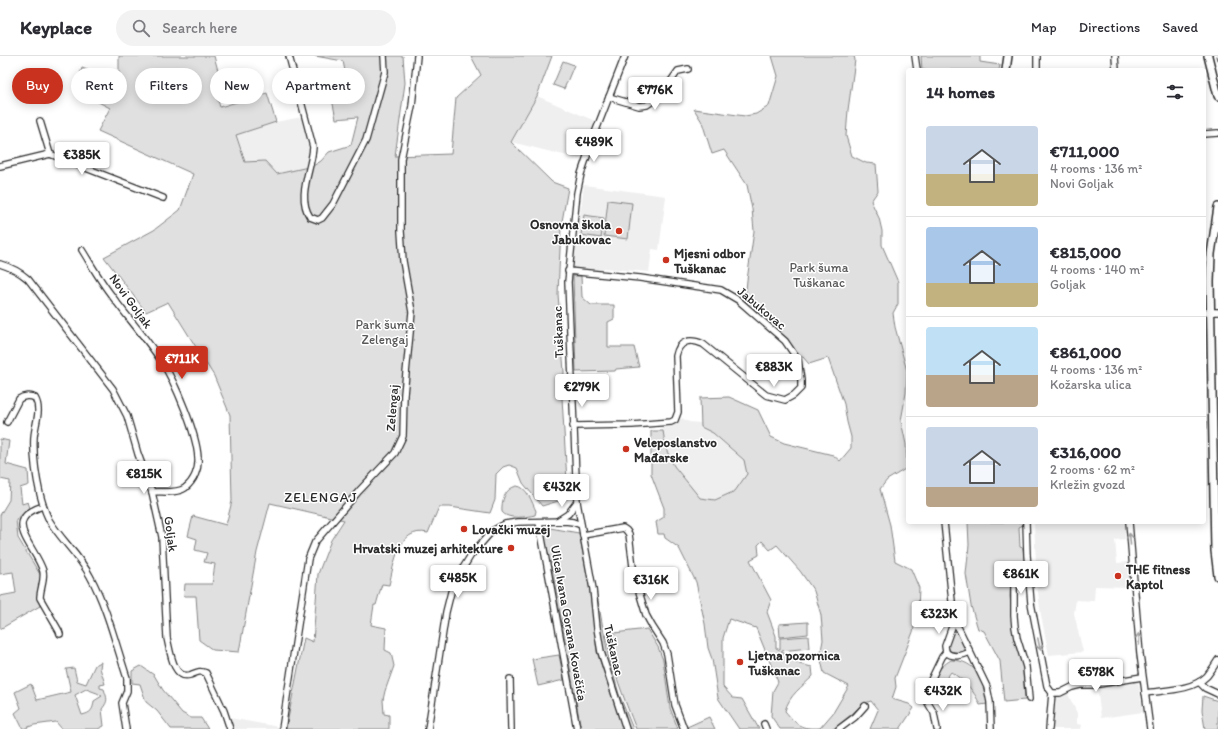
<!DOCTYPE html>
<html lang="en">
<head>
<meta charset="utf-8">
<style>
  :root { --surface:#fff; --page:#f2f2f3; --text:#2b2b33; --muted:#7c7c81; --line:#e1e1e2; --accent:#c8321e }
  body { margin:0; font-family:Itim,sans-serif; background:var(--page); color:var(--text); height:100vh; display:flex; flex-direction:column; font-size:15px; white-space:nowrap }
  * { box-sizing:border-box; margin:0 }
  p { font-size:13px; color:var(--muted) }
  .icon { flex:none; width:22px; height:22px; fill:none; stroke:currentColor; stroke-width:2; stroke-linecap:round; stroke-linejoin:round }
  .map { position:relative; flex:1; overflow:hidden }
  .panel { position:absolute; left:906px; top:12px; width:300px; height:456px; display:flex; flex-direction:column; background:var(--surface); border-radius:4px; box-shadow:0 2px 10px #0003 }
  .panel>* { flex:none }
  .banner { position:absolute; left:12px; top:12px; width:380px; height:36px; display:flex; gap:8px }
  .price { position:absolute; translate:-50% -34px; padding:0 9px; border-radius:4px; background:#fff; color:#222; font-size:13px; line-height:26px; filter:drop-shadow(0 1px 2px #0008) }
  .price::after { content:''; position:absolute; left:50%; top:24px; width:12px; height:9px; margin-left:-6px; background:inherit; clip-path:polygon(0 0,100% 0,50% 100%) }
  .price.current { background:var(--accent); color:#fff }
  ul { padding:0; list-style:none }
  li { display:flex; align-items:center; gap:12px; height:100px; padding:0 20px }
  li+li { border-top:1px solid var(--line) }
  li span { display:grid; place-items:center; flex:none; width:112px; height:80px; border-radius:4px; color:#555 }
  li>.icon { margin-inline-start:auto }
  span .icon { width:48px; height:48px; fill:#fffc; stroke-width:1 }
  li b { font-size:17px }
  h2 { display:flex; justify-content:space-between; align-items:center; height:48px; padding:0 20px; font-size:17px }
  .chip { padding:0 14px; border-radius:18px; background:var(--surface); box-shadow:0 2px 10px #0003; font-size:14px; line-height:36px }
  .chip.current { background:var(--accent); color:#fff }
  header { display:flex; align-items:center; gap:24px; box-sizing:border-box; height:56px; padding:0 20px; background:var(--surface); border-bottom:1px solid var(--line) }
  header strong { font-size:19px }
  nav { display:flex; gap:22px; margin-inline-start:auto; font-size:14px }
  .search { width:280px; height:36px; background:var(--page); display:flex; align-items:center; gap:10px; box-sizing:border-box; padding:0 14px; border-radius:22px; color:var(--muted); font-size:15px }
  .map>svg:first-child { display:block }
</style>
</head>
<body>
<header>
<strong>Keyplace</strong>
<div class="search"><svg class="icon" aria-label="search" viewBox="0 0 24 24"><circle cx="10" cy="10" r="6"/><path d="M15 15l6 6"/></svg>Search here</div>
<nav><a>Map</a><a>Directions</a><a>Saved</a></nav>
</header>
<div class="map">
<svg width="1218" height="673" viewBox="0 0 1218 673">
  <rect width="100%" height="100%" fill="#fff"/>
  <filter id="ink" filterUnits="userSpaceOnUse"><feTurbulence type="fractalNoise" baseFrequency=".025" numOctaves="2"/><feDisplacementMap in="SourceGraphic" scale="8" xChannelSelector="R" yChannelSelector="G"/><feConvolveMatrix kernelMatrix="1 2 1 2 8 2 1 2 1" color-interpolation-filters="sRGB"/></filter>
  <g filter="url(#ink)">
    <!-- built -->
    <g fill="#efefef">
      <polygon points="537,40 595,65 580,103 511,86"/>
      <polygon points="302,61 309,94 309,102 305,112 277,118 265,105 245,106 236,79 276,66"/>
      <polygon points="584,129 666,140 659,194 652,193 649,216 603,212 602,215 573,212"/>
      <polygon points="682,362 689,366 701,367 701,371 713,377 744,404 747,418 735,435 715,444 700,442 674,410 666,393 662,372 669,371 676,368"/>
      <polygon points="1034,466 1125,466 1125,483 1115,484 1117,507 1128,506 1131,531 1095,530 1094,545 1076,544 1074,557 1083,596 1049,599 1041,559 1037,529"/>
      <polygon points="1138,625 1143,656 1101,662 1097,631"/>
      <polygon points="1067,636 1077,657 1077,668 1082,669 1081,673 1050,673 1053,640 1062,640"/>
      <polygon points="230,662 279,671 279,673 232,673"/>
    </g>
    <!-- green -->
    <g fill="#e0e0e0" stroke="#868686" fill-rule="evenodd">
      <path d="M119,0H214L220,22L212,25L220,51L267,37L276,66L236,79L245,106L265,105L277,118L313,110L321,105L329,96L351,89L358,61L336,63L332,43L350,40L343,5L315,0H403L405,27L395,100L451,98L456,42L481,19L471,0H552L537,40L511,86L552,126L568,132L561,171L558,238L564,316L562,342L568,442L542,450L523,427L517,412L509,409L503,411L496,418L495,444L490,457L450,451H439L428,477C398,470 394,509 389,529L382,528L376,549H374L371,569L386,572L385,594L391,597L394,610L385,635L383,644L384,658L389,659V673H286L304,582L313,586L318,518L331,484L344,464L270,447L257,496L239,596L213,594L199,584L196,540H184L185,528H212L215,508L204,506L207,497L195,494L197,483L188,480L193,460L226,469L232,445L230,359L214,320L168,246L146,256L104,201L154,174L180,154L193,118L98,75L110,52L75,34L82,12L119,26Z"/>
      <path d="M772,0H854L855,4L848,54L846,80L852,100L866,107L876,108L878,135L871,145L879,162L882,175V189L898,226V248L893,257L895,271L907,315L906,337L901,365L906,388L907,412L887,424L880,433L890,469L895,505L911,513L919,532L918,554L913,576L895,622L896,631L892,643L909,648L914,652L900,673H870L878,654L871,645L862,648L852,658L833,673H780L771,660L773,635L778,626L756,572L729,563L723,582V631L733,642L742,643L759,673H739L718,642L712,603L708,592L705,568L696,526L679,492L665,482L664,478H658L656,466L664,461V452L651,418V375H663L666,393L674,410L700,442L715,444L735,435L747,418L744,404L713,377L701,371L700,342L729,341L758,354L771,381L784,387L833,399L840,405L851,392V381L847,366L844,348L828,302L809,308L803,301H800L748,250L745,245L747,224L754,175L752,153L747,129L724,94L712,98L702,66L694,53L745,60L756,58L769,50L778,20ZM762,485L770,494L777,489L800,515L814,535L821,559L823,584L820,600L824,617L849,630L833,657L820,672C800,673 798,670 785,655C789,639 802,631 813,620L812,611L799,608L781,595L809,592L808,580L780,582V594L776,592V580L767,556L771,544L750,504L759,499L758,489Z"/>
      <polygon points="921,0 980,0 980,6 1000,9 999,14 922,14"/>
      <polygon points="563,5 574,9 564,33 553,29"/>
      <polygon points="608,144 632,147 628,183 604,180"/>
      <polygon points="584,159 604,162 601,182 581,179"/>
      <polygon points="573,220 581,220 582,241 591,249 614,249 614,263 608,266 608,291 634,291 639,311 616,313 615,315 576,316"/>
      <polygon points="0,383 9,385 6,408 28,414 29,429 20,432 22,448 28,446 30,452 16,464 18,482 41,520 40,550 0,573 0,540 16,537 13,516 0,518 0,459 9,444 10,425 0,423"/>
      <path d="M517,430C527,431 532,446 536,455L535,459C526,461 508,464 502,456C501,445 505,432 517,430Z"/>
      <polygon points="968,466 1023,466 1023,469 1019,471 1020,491 1023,492 1026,519 1011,521 1010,540 1014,579 1022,603 1025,644 1004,646 1000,605 984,575 978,573 971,550 966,518 969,489"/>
      <polygon points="544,471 579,477 589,528 597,596 623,673 581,673 552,513 550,513 555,504 553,503 549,510 545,483"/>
      <polygon points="586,485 587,485 608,599 619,638 633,673 629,673 613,627 602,587 598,553"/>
      <polygon points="808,566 808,578 780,581 779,568"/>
      <path d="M647,573L658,591L663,604L670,652L678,673H636C624,642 611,611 606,578Z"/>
      <polygon points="952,575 958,576 965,591 962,596 950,596 948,590"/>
      <polygon points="559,599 564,624 538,630 532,603"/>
      <path d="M951,604C977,604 985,626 987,648L980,649C974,634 965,625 951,616L934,639L932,640C927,625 939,611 951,604Z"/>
      <path d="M101,606L100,612L105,628L100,629V632L104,633C107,643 109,644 102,653L104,670L98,673H62L56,666L34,669L23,673L15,657L21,652L15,636L31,628L37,644L71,636L66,613L74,612L77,625L86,628L95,609ZM86,633L97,637L102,640L94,645C93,654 91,657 82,659L75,639Z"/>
      <polygon points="141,610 154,619 163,634 182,657 191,662 201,662 208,673 171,673 157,655 146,646 140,628 132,627 132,615"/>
      <polygon points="1203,640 1218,645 1218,673 1205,673 1202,654"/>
      <polygon points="709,661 715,673 688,673 687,671"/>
    </g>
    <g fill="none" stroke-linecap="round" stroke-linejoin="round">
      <defs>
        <g id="minor">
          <path d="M289,0L313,91C312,113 296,140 310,161L318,164L322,162L333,148L366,84L385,16L384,0"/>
          <polyline points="625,0 593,82 581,118 577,137 568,226 577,446 593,533 597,572 601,596 626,673"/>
          <polyline points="915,0 917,14"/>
          <polyline points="1115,0 1116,14"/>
          <polyline points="1037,14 1037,0"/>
          <polyline points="609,41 639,50 647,49 661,39 678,15 688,13"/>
          <polyline points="40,65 50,98"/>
          <polyline points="1204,78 1218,77"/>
          <polyline points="0,110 50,98 163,142"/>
          <path d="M82,194C92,210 101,226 112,240C128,262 147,283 162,306C175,326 197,378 198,402C199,413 194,425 185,432C176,438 161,435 152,436"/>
          <path d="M0,208C10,211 20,216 28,223L113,333L127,360L138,398L152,436L162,481L167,582C170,594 173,624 190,619C196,617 199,614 206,617L224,655L230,673"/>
          <path d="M568,215L640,222L721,234L738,244L785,285L798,304L801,324V332L794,339L785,344L766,339L703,288C689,282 679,285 676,300L678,356L675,364L671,366L632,369L573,370"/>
          <polyline points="1204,256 1218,256"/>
          <path d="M7,366L19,343C23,340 30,339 35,342C42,354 35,368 34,381C33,399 36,420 40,438C42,446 45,456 49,464C61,484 79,499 90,520C107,551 116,589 127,622V635L122,647L126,673"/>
          <path d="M43,450C0,464 35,489 43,515C45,524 40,533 40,542L59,575L60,578"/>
          <polyline points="557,465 568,458 577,446"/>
          <polyline points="539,466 577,673"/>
          <polyline points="1026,466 1027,499 1031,547 1047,630 1052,637 1049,673"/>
          <polyline points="1129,466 1140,598 1150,673"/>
          <polyline points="583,479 623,472 626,474 629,478 634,519 646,559 652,570 663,587 667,598 675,649 684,673"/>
          <polyline points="1029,524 1017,525 1014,527 1014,560 1015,571 1017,582 1026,611 1029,643"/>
          <polyline points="954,565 959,573 987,631 990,646 991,673"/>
          <path d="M946,596C952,602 962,600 970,596"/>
          <polyline points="510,623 511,673"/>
          <polyline points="1199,626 1205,632 1218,638"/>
          <polyline points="1052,637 1060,637 1072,631 1080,629 1093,629 1142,621"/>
          <path d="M1145,637C1165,634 1192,635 1207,620C1211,615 1215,609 1218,604"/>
          <polyline points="764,668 766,673"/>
          <polyline points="282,673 308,503 315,486 359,435 395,397 403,380 404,338 412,256 403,205 401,175 401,103 412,50 417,0"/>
          <polyline points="428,673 446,556 451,536 455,525 471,499 492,475 505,468 518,466 565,465 573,466 581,469"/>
          <polyline points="839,673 855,661 865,650"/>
          <polyline points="937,673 934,657 928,647 926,638 929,628 942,601 946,596 945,590 954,565 944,466"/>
        </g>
        <g id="major">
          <polyline points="1208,0 1218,40"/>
          <polyline points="1006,14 1008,0"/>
          <polyline points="1218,151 1211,198 1210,226 1215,495 1218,520"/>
        </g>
      </defs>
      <!-- minor casing -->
      <use href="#minor" stroke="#2b2b2b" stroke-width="8"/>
      <!-- major casing -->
      <use href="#major" stroke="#2b2b2b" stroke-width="10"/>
      <!-- minor -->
      <use href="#minor" stroke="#fff" stroke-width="5.5"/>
      <!-- major -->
      <use href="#major" stroke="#fff" stroke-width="7"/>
      <!-- tram -->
      <polyline stroke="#2b2b2b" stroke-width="1" points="1217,0 1218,4"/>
    </g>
    <!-- one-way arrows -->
    <defs><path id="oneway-shaft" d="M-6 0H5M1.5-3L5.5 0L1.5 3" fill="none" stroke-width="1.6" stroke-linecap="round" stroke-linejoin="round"/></defs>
    <g stroke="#a0a0a0">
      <use href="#oneway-shaft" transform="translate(1130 483) rotate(-95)"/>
      <use href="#oneway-shaft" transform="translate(1139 583) rotate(-93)"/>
      <use href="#oneway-shaft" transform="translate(1039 588) rotate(78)"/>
    </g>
  </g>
  <!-- markers -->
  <g fill="#c8321e" stroke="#fff" stroke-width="1.5">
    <circle cx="619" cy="175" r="4"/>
    <circle cx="666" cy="204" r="4"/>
    <circle cx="626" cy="393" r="4"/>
    <circle cx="464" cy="473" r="4"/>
    <circle cx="511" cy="492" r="4"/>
    <circle cx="1118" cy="520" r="4"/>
    <circle cx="740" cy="606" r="4"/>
  </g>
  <g text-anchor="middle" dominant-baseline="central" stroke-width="3" stroke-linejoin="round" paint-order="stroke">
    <!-- poi labels -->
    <g font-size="13" font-weight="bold" fill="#2b2b2b" stroke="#fff" text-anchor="start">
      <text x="611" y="168" text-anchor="end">Osnovna škola<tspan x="611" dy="15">Jabukovac</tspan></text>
      <text x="674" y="197">Mjesni odbor<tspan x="674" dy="15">Tuškanac</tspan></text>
      <text x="634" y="386">Veleposlanstvo<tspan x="634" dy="15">Mađarske</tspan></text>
      <text x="472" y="473">Lovački muzej</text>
      <text x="503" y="492" text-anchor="end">Hrvatski muzej arhitekture</text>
      <text x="1126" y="513">THE fitness<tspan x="1126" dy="15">Kaptol</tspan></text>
      <text x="748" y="599">Ljetna pozornica<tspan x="748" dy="15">Tuškanac</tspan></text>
    </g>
    <!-- park labels -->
    <g font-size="13" fill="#585858" stroke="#fff">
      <text x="819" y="211">Park šuma<tspan x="819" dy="15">Tuškanac</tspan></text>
      <text x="385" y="268">Park šuma<tspan x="385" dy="15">Zelengaj</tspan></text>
    </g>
    <!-- street labels -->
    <g font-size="13" fill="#2b2b2b" stroke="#fff">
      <text transform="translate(131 245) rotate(54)">Novi Goljak</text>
      <text transform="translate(762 252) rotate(40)">Jabukovac</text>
      <text transform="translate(558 276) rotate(-92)">Tuškanac</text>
      <text transform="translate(392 352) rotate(-86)">Zelengaj</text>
      <text transform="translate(171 478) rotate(83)">Goljak</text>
      <text transform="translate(569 567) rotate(80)">Ulica Ivana Gorana Kovačića</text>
      <text transform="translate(614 594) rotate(77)">Tuškanac</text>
    </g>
    <!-- neighbourhood labels -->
    <g font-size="14" letter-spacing="1" fill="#2b2b2b" stroke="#fff">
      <text x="321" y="441">ZELENGAJ</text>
    </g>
  </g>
</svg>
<b class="price" style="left:655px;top:55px">€776K</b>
<b class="price" style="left:594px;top:107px">€489K</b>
<b class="price" style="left:82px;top:120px">€385K</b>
<b class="price current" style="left:182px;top:324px">€711K</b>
<b class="price" style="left:774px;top:332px">€883K</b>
<b class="price" style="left:582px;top:352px">€279K</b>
<b class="price" style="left:144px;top:439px">€815K</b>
<b class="price" style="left:562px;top:452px">€432K</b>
<b class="price" style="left:1021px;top:539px">€861K</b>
<b class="price" style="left:458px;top:543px">€485K</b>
<b class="price" style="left:651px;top:545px">€316K</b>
<b class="price" style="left:939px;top:579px">€323K</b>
<b class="price" style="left:1096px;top:637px">€578K</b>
<b class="price" style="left:943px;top:656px">€432K</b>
<div class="banner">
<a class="chip current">Buy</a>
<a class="chip">Rent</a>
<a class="chip">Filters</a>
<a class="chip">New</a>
<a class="chip">Apartment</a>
</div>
<section class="panel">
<h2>14 homes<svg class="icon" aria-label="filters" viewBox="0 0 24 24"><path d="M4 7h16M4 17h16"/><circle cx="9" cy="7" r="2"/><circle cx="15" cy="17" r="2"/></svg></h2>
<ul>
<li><span style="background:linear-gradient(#c9d6e8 60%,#c2b280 0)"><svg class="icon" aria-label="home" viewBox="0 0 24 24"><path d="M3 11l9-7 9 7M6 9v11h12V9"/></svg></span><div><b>€711,000</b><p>4 rooms · 136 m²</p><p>Novi Goljak</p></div></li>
<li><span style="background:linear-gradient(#a9c7e8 70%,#c2b280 0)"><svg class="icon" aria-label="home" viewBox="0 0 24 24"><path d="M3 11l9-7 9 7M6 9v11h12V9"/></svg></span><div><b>€815,000</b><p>4 rooms · 140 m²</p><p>Goljak</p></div></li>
<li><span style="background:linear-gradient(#bfe0f5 60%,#b9a48a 0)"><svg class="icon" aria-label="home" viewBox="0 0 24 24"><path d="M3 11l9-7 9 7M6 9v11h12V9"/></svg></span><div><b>€861,000</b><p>4 rooms · 136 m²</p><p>Kožarska ulica</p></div></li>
<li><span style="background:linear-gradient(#c9d6e8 75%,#b9a48a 0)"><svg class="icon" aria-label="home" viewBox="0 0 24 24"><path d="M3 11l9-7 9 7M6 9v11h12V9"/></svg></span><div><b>€316,000</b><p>2 rooms · 62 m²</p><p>Krležin gvozd</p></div></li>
</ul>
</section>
</div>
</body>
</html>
